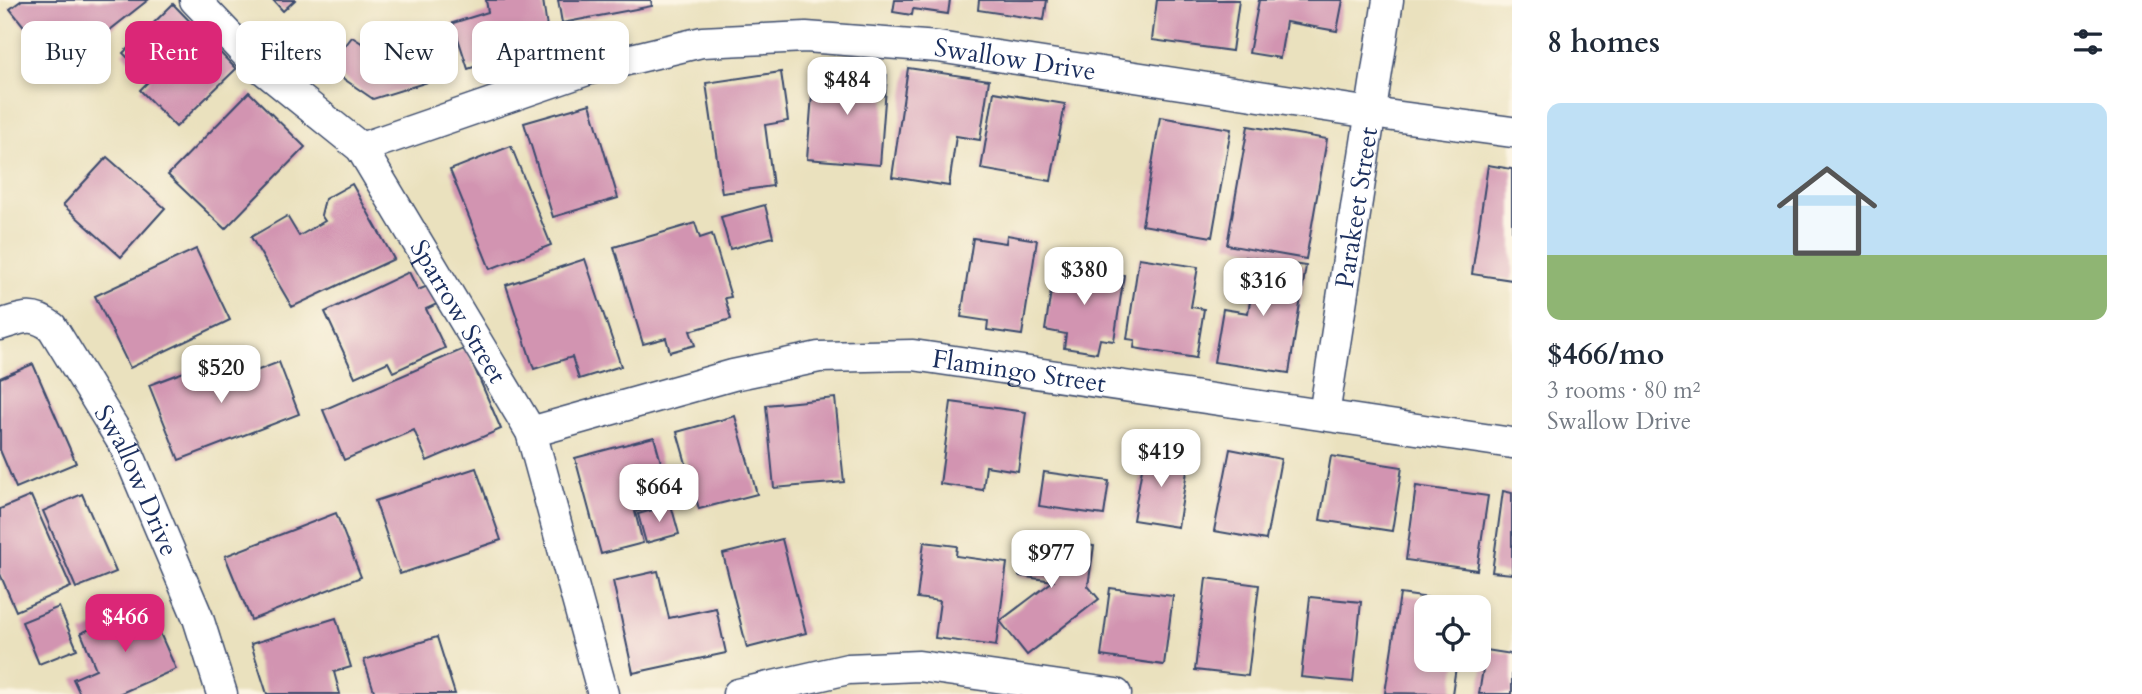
<!DOCTYPE html>
<html lang="en">
<head>
<meta charset="utf-8">
<style>
  :root { --surface:#fff; --page:#f6f6f7; --text:#1f2937; --muted:#747a83; --accent:#db2777 }
  body { margin:0; font-family:Cardo,serif; background:var(--page); color:var(--text); height:100vh; display:flex; flex-direction:column; font-size:26px; white-space:nowrap }
  * { box-sizing:border-box; margin:0 }
  p { font-size:23px; color:var(--muted) }
  .icon { flex:none; width:38px; height:38px; fill:none; stroke:currentColor; stroke-width:2; stroke-linecap:round; stroke-linejoin:round }
  .map { position:relative; flex:1; overflow:hidden }
  .details { display:flex; flex-direction:column; background:var(--surface); width:630px }
  .details>* { flex:none }
  .guide { position:absolute; left:21px; top:21px; width:665px; height:63px; display:flex; gap:14px }
  .tools { position:absolute; left:1414px; top:595px; display:grid; gap:14px }
  .tools a { display:grid; place-items:center; width:77px; height:77px; border-radius:14px; background:var(--surface); box-shadow:0 4px 10px #0003; font-size:35px }
  .price { position:absolute; translate:-50% -60px; padding:0 16px; border-radius:14px; background:#fff; color:#222; font-size:23px; line-height:46px; filter:drop-shadow(0 2px 4px #0008) }
  .price::after { content:''; position:absolute; left:50%; top:42px; width:21px; height:16px; margin-left:-10px; background:inherit; clip-path:polygon(0 0,100% 0,50% 100%) }
  .price.on { background:var(--accent); color:#fff }
  ul { padding:0; list-style:none }
  li { display:grid; align-content:center; gap:14px; height:371px; padding:0 35px }
  li span { display:grid; place-items:center; height:217px; border-radius:14px; color:#555 }
  li>.icon { margin-inline-start:auto }
  span .icon { width:126px; height:126px; fill:#fffc; stroke-width:1 }
  li b { font-size:30px }
  h2 { display:flex; justify-content:space-between; align-items:center; height:84px; padding:0 35px; font-size:30px }
  .pill { padding:0 24px; border-radius:14px; background:var(--surface); box-shadow:0 4px 10px #0003; font-size:24px; line-height:63px }
  .pill.on { background:var(--accent); color:#fff }
  main { display:flex; flex:1; min-height:0 }
  .map>svg:first-child { display:block }
</style>
</head>
<body>
<main>
<div class="map">
<svg width="1512" height="694" viewBox="0 0 1512 694">
  <rect width="100%" height="100%" fill="#fcf5e5"/>
  <filter id="ink" filterUnits="userSpaceOnUse"><feTurbulence type="fractalNoise" baseFrequency=".0143" numOctaves="2"/><feDisplacementMap in="SourceGraphic" scale="14" xChannelSelector="R" yChannelSelector="G"/><feConvolveMatrix kernelMatrix="1 2 1 2 8 2 1 2 1" color-interpolation-filters="sRGB"/></filter>
  <filter id="wash" filterUnits="userSpaceOnUse"><feTurbulence type="fractalNoise" baseFrequency=".00686" numOctaves="4" result="noise"/><feDisplacementMap in="SourceGraphic" scale="28" xChannelSelector="R" yChannelSelector="G"/><feGaussianBlur stdDeviation="1.57" result="paint"/><feColorMatrix in="noise" values="0 0 0 0 0 0 0 0 0 0 0 0 0 0 0 0 0 1.4 0 .05"/><feComposite in="paint" operator="in"/></filter>
  <g filter="url(#wash)">
    <rect width="100%" height="100%" fill="#eae1be"/>
    <g id="blocks">
      <!-- building -->
      <g fill="#d294b1">
        <polygon points="22,0 148,0 59,70 10,9"/>
        <polygon points="273,0 295,0 283,11"/>
        <polygon points="486,0 543,0 549,41 468,69 453,23 488,12"/>
        <polygon points="558,0 651,0 652,6 562,23"/>
        <polygon points="895,0 950,0 948,14 913,9 912,15 893,12"/>
        <polygon points="979,0 1047,0 1044,20 978,10"/>
        <polygon points="1157,0 1239,0 1232,51 1152,40"/>
        <polygon points="1259,0 1343,0 1337,31 1286,22 1280,58 1249,53"/>
        <polygon points="173,4 236,69 176,127 140,90 150,80 123,53"/>
        <polygon points="432,28 447,76 373,99 328,68 352,37 371,49 377,59 388,55 385,44"/>
        <polygon points="908,68 989,80 980,140 956,136 949,186 892,177"/>
        <polygon points="814,69 887,75 880,165 807,159"/>
        <polygon points="781,72 788,121 765,125 773,186 722,193 706,83"/>
        <polygon points="249,92 305,147 225,229 168,175"/>
        <polygon points="994,92 1065,104 1051,181 981,169"/>
        <polygon points="590,104 618,198 553,217 524,123"/>
        <polygon points="1160,117 1231,129 1212,237 1142,225"/>
        <polygon points="1248,126 1327,139 1306,259 1227,245"/>
        <polygon points="511,146 551,245 490,269 450,170"/>
        <polygon points="107,157 165,208 121,257 63,205"/>
        <polygon points="1488,165 1512,169 1512,280 1472,274"/>
        <polygon points="352,184 394,259 292,307 251,237 287,216 299,236 325,221 321,215 325,199"/>
        <polygon points="765,205 773,237 730,249 721,217"/>
        <polygon points="695,223 700,238 712,234 731,297 725,298 731,319 690,331 695,345 670,352 666,338 643,344 614,247"/>
        <polygon points="1007,235 1037,240 1022,335 987,330 988,321 961,317 973,238 1006,243"/>
        <polygon points="196,249 230,320 130,368 95,296"/>
        <polygon points="1245,257 1306,266 1289,373 1214,362 1223,309 1248,313 1251,296 1240,294"/>
        <polygon points="1139,258 1198,267 1191,307 1204,309 1196,358 1134,348 1135,340 1127,339"/>
        <polygon points="585,259 621,366 579,379 572,357 534,369 506,285"/>
        <polygon points="1055,265 1124,275 1114,341 1100,339 1097,353 1064,348 1066,334 1045,330"/>
        <polygon points="409,272 418,290 428,286 437,304 426,309 445,348 393,372 388,362 355,377 325,312"/>
        <polygon points="466,348 501,429 427,461 414,430 344,460 323,410"/>
        <polygon points="224,357 233,380 279,362 299,414 179,460 149,385"/>
        <polygon points="33,364 76,463 16,488 0,450 0,378"/>
        <polygon points="835,398 844,482 774,488 766,405"/>
        <polygon points="951,402 1026,412 1018,471 986,466 983,490 940,484"/>
        <polygon points="735,416 757,494 699,509 677,432"/>
        <polygon points="654,437 672,502 635,512 643,543 601,554 575,458"/>
        <polygon points="1230,449 1281,459 1266,540 1214,531"/>
        <polygon points="1145,451 1189,459 1178,527 1133,520"/>
        <polygon points="1331,456 1402,467 1392,531 1320,520"/>
        <polygon points="476,468 501,540 400,574 375,501"/>
        <polygon points="1044,472 1109,481 1104,515 1039,506"/>
        <polygon points="1416,486 1488,496 1477,570 1406,560"/>
        <polygon points="1503,491 1512,493 1512,574 1492,572"/>
        <polygon points="82,494 116,572 76,588 43,511"/>
        <polygon points="31,496 71,587 16,611 0,574 0,509"/>
        <polygon points="671,505 679,534 646,543 638,514"/>
        <polygon points="336,513 361,577 251,620 225,556"/>
        <polygon points="1025,536 1094,546 1088,586 1099,599 1027,655 1000,621 1053,581 1019,576"/>
        <polygon points="782,539 806,633 747,648 723,554"/>
        <polygon points="924,542 957,546 956,556 1007,563 996,646 935,638 940,601 917,598"/>
        <polygon points="658,571 669,618 716,608 726,653 633,673 613,581"/>
        <polygon points="1206,578 1259,585 1248,676 1195,670"/>
        <polygon points="1110,588 1173,596 1164,665 1101,656"/>
        <polygon points="1400,594 1466,603 1465,607 1426,607 1426,660 1457,660 1452,694 1385,693"/>
        <polygon points="1310,597 1361,602 1353,682 1301,677"/>
        <polygon points="147,604 176,669 119,694 80,694 73,679 96,669 81,633"/>
        <polygon points="59,607 77,649 39,664 22,622"/>
        <polygon points="336,618 351,667 334,672 340,694 267,694 251,644"/>
        <polygon points="437,637 455,694 375,694 364,660"/>
        <polygon points="1486,650 1512,654 1512,694 1479,694"/>
      </g>
    </g>
  </g>
  <g filter="url(#ink)">
    <use href="#blocks" fill-opacity="0" stroke="#3a4a6c" stroke-width="2"/>
    <g fill="none" stroke-linecap="round" stroke-linejoin="round">
      <defs>
        <g id="street">
          <path id="s1" d="M195,0L253,61L361,148L531,432L603,694"/>
          <path id="s2" d="M361,148L590,69L702,42L806,37L938,47L1371,113L1512,132"/>
          <path id="s3" d="M0,325C22,318 32,312 52,327L126,448L198,618L222,694"/>
          <path id="s4" d="M1324,415L1388,0"/>
          <path id="s5" d="M531,432L733,375L819,357L913,355L1512,443"/>
          <polyline points="738,694 848,669 919,666 1116,694"/>
        </g>
      </defs>
      <!-- street casing -->
      <use href="#street" stroke="#3a4a6c" stroke-width="33"/>
      <!-- street -->
      <use href="#street" stroke="#fff" stroke-width="30"/>
    </g>
  </g>
  <g text-anchor="middle" dominant-baseline="central" stroke-width="5" stroke-linejoin="round" paint-order="stroke">
    <!-- street labels -->
    <g font-size="26" fill="#1b2f5e" stroke="#fcf5e5">
      <text stroke="none"><textPath href="#s2" startOffset="672">Swallow Drive</textPath></text>
      <text stroke="none"><textPath href="#s4" startOffset="210">Parakeet Street</textPath></text>
      <text stroke="none"><textPath href="#s1" startOffset="413">Sparrow Street</textPath></text>
      <text stroke="none"><textPath href="#s5" startOffset="499">Flamingo Street</textPath></text>
      <text stroke="none"><textPath href="#s3" startOffset="231">Swallow Drive</textPath></text>
    </g>
  </g>
</svg>
<div class="tools">
<a><svg class="icon" aria-label="locate" viewBox="0 0 24 24"><circle cx="12" cy="12" r="6"/><path d="M12 2v4M12 18v4M2 12h4M18 12h4"/></svg></a>
</div>
<b class="price" style="left:847px;top:117px">$484</b>
<b class="price" style="left:1084px;top:307px">$380</b>
<b class="price" style="left:1263px;top:318px">$316</b>
<b class="price" style="left:221px;top:405px">$520</b>
<b class="price" style="left:1161px;top:489px">$419</b>
<b class="price" style="left:659px;top:524px">$664</b>
<b class="price" style="left:1051px;top:590px">$977</b>
<b class="price on" style="left:125px;top:654px">$466</b>
<div class="guide">
<a class="pill">Buy</a>
<a class="pill on">Rent</a>
<a class="pill">Filters</a>
<a class="pill">New</a>
<a class="pill">Apartment</a>
</div>
</div>
<section class="details">
<h2>8 homes<svg class="icon" aria-label="filters" viewBox="0 0 24 24"><path d="M4 7h16M4 17h16"/><circle cx="9" cy="7" r="2"/><circle cx="15" cy="17" r="2"/></svg></h2>
<ul>
<li><span style="background:linear-gradient(#bfe0f5 70%,#8fb573 0)"><svg class="icon" aria-label="home" viewBox="0 0 24 24"><path d="M3 11l9-7 9 7M6 9v11h12V9"/></svg></span><div><b>$466/mo</b><p>3 rooms · 80 m²</p><p>Swallow Drive</p></div></li>
</ul>
</section>
</main>
</body>
</html>
